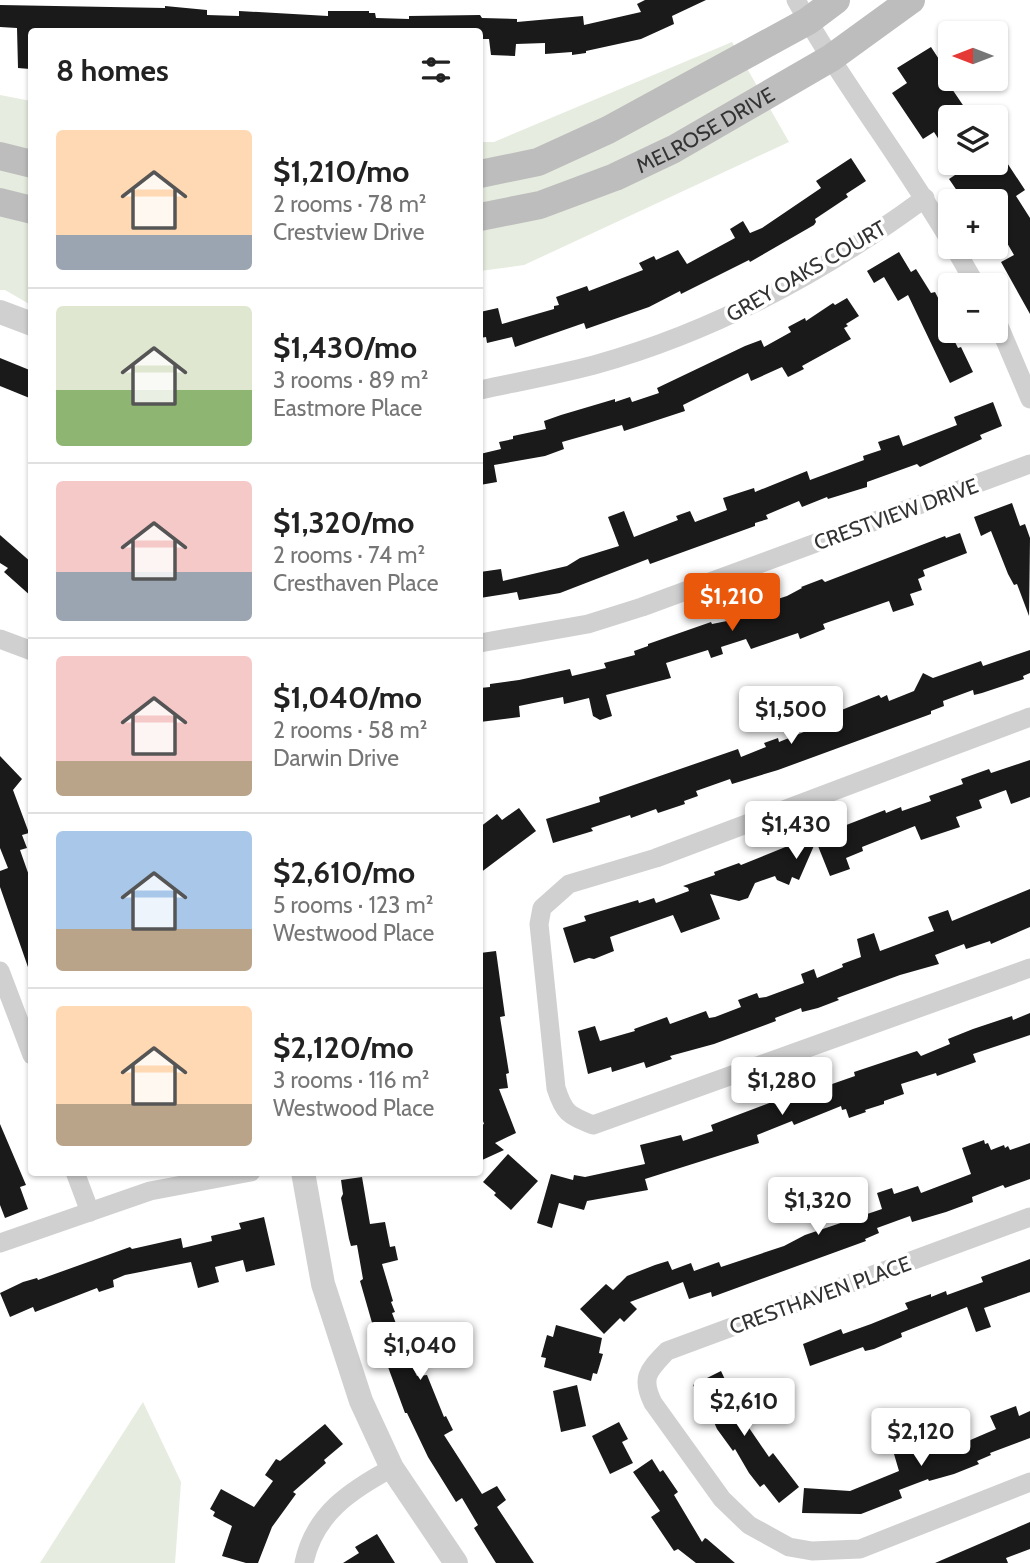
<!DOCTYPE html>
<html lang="en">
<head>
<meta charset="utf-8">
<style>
  :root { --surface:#fff; --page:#f6f6f6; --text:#222; --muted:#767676; --line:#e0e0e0; --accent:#ea580c }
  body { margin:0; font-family:Cabin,sans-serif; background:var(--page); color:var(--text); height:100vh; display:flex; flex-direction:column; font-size:26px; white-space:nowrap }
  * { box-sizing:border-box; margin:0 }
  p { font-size:23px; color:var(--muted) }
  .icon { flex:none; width:38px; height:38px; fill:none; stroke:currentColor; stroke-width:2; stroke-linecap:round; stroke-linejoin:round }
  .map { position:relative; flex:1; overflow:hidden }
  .drawer { position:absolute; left:28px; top:28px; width:455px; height:1148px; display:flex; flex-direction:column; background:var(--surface); border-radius:7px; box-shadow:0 2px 5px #0004 }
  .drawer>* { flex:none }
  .needle { width:46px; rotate:270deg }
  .fabs { position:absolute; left:938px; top:21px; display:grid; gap:14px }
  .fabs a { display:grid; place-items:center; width:70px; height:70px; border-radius:7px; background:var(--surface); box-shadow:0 2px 5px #0004; font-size:35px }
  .price { position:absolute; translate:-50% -60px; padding:0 16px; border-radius:7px; background:#fff; color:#222; font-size:23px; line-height:46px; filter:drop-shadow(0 2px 4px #0008) }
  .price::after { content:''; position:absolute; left:50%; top:42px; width:21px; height:16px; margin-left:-10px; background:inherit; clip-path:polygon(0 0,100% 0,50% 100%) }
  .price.selected { background:var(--accent); color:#fff }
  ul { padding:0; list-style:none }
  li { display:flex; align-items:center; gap:21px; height:175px; padding:0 28px }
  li+li { border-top:2px solid var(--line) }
  li span { display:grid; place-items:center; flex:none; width:196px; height:140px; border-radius:7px; color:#555 }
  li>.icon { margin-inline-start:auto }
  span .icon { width:84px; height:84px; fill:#fffc; stroke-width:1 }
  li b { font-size:30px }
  h2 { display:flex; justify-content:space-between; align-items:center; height:84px; padding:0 28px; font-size:30px }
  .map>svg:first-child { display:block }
</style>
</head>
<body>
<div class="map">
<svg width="1030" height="1563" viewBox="0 0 1030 1563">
  <rect width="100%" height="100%" fill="#fff"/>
  <!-- green -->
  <g fill="#e6ecdf">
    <polygon points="732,42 789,142 524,265 480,271 480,142 494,142"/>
    <polygon points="0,95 31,101 31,305 5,290 0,290"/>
    <polygon points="143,1402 181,1482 175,1563 40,1563"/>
  </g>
  <!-- building -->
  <g fill="#1a1a1a">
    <polygon points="645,0 706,0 672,16 674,24 641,39 586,51 586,53 572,55 572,52 545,54 545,43 516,44 515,56 491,55 489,39 480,39 480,32 32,32 30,69 18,68 17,28 0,27 0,5 165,8 165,6 207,10 207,15 239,16 239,11 328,16 328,11 369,11 369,13 375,13 376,18 409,19 409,16 480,15 482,18 517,19 517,22 583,16 584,25 641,12 637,4"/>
    <polygon points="931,47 950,76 950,86 971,117 950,117 950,157 934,132 923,139 892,93 907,83 897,68"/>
    <polygon points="996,146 1025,190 1016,196 1030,218 1030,314 1001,262 1014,255 1003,236 1007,234 996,216 996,201 964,201 949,179 961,171 955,163 996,163"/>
    <polygon points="851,158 866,181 846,194 848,197 815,219 816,222 814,225 750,262 749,260 681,294 680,291 649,307 586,329 584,323 515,347 512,337 487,343 486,337 480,338 480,312 498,308 502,324 554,309 554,306 559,305 556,297 587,286 589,291 643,270 639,263 654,256 656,260 678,250 687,264 735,238 730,229 743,221 750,233 762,228 821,188 816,181"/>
    <polygon points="899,252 911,272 916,269 931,293 935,292 946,313 950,332 958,348 961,347 973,372 950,383 908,295 898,301 884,277 874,283 867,271"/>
    <polygon points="847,298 859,316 846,324 848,326 844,328 851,339 802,366 804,369 788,377 782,367 751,381 748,373 683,405 685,411 624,431 622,425 562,442 564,449 545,456 494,465 497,482 480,485 480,454 501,449 499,442 513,439 513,436 546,429 544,421 561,415 615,399 615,402 630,397 632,402 659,393 657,388 745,346 761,340 764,347 791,332 788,327 805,318 806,321 833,303 835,305"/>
    <polygon points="0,358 32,371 32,399 0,386"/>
    <polygon points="993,402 1002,426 980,435 982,439 920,467 917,464 867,482 867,487 828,499 827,497 802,507 799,501 766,515 768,519 755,523 755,526 650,564 648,559 560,593 519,600 517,592 480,598 480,572 501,569 503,581 567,566 580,558 619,546 608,517 624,511 634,537 678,520 676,516 690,511 695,522 727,510 723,498 754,488 755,492 807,471 810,480 864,460 863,456 881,450 878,442 899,435 903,446 957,425 954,417"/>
    <polygon points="1012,503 1020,526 1025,524 1030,538 1029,616 1017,584 1014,585 1008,574 991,531 981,536 974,517"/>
    <polygon points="960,533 967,553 923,570 925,576 918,579 922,590 910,594 914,605 893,612 889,601 823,624 825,629 800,639 798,633 751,649 746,639 721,647 723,654 711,658 708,650 666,663 671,678 606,695 612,716 600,720 593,716 589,698 564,704 563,697 519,706 520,717 480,722 480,688 490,687 490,684 519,680 570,669 572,676 606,668 604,663 635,655 634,651 648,646 648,644 711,622 712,624 727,621 760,609 759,605 787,596 802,588 801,587 822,579 825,582 945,536 946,538"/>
    <polygon points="0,535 32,563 32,597 4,572 8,568 0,563"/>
    <polygon points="1030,650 1030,673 1023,676 1024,679 982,693 974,695 973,690 943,701 944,706 931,711 931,714 778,770 732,784 730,779 696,791 698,796 684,801 685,804 658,813 656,809 631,818 630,815 591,828 593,831 553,843 546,819 600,802 599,797 738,749 741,757 766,747 764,743 778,738 779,742 821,725 819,719 879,695 881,698 887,695 889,701 914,691 923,673 933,678 981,661 983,666"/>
    <polygon points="0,756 22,779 13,790 29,833 22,835 27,848 20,850 32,884 32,969 29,970 0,887 0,871 8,868 0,848"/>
    <polygon points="1030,760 1030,797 1011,804 1006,790 979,800 982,808 956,817 960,827 921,840 915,826 862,847 863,851 846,858 850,869 830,876 816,841 799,880 792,877 789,885 777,880 775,876 755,883 748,898 739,901 710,894 720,919 681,933 673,915 610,937 614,951 594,959 589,958 574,963 563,928 586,921 584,916 638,900 639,903 654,898 656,903 689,891 688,888 683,886 715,875 714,872 739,863 741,865 805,839 806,843 837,832 836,829 885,810 886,813 901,807 902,811 931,801 929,796 963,784 961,779 989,769 991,773"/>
    <polygon points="519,808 536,831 480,873 480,827 497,814 502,820"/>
    <polygon points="1030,889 1030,927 991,944 990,941 966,949 964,944 935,955 939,964 900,975 837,998 839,1000 818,1008 802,1012 801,1008 775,1018 776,1021 714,1044 670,1056 672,1059 646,1068 644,1062 612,1072 611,1067 588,1074 578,1031 595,1026 600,1041 635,1031 634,1029 667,1017 670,1024 706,1011 709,1018 715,1017 741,1007 738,1000 757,993 759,998 766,997 804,983 801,974 814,969 817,978 843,967 842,964 861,957 857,939 874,933 880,951 934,931 928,917 948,910 952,921"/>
    <polygon points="496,951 505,1016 500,1017 509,1073 506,1074 508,1088 499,1089 516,1133 495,1143 504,1150 480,1161 480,1126 484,1124 480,1112 480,953"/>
    <polygon points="1030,1013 1030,1035 973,1054 976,1062 937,1076 936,1073 901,1084 904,1094 884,1101 884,1104 865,1110 866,1112 849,1118 846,1109 842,1110 841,1106 794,1125 792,1121 757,1135 759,1143 645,1179 648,1190 587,1201 584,1210 559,1203 552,1228 537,1223 551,1174 573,1180 574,1175 585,1177 645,1164 640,1145 681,1135 683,1141 713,1131 711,1125 772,1102 775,1104 855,1076 854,1072 917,1051 921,1056 950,1044 948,1039 973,1029 1012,1016 1013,1020"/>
    <polygon points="0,1124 26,1185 20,1187 28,1209 5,1218 0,1205"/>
    <polygon points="984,1140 985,1144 988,1143 991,1150 1004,1145 1005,1148 1008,1146 1010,1150 1030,1143 1030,1179 1005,1188 1003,1185 972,1197 973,1202 946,1212 912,1222 910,1216 877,1228 879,1233 865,1239 866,1241 712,1297 711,1292 689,1299 683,1282 630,1302 637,1309 624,1322 620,1318 604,1334 580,1309 606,1284 613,1290 627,1276 655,1265 668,1261 672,1270 691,1263 694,1271 719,1262 721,1267 784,1246 805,1235 882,1209 877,1193 892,1188 894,1194 918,1186 921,1193 971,1174 962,1148"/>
    <polygon points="508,1154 538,1181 511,1210 494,1195 496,1193 483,1182"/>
    <polygon points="362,1177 370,1224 385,1222 390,1247 395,1246 398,1260 382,1264 393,1301 391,1302 395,1312 392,1313 412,1366 417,1376 427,1375 444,1417 446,1416 453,1430 444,1435 482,1494 497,1486 506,1500 497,1507 534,1563 496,1563 474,1528 478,1525 462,1498 456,1502 428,1457 407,1413 405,1413 388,1367 385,1368 360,1281 363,1279 357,1245 351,1246 349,1239 341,1198 343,1194 341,1180"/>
    <polygon points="264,1217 275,1265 246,1272 243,1260 215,1267 219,1282 198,1288 191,1262 125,1275 113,1280 114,1287 99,1292 97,1288 35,1312 33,1307 10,1317 0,1293 23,1282 37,1278 38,1280 130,1247 132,1249 181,1238 183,1248 212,1241 211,1236 241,1229 239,1223"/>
    <polygon points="1030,1259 1030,1292 984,1308 991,1327 976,1332 967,1307 901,1333 902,1337 874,1349 865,1351 863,1347 810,1366 803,1344 841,1329 843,1334 871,1324 908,1309 905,1303 931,1294 931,1297 946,1291 947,1295 983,1282 981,1277"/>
    <polygon points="556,1325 602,1338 599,1353 603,1354 597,1374 593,1373 591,1381 544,1367 546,1358 541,1357 547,1335 553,1337"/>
    <polygon points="721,1371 745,1422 769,1457 773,1453 799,1487 779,1503 764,1484 760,1487 749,1473 735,1449 733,1451 717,1429 704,1400 701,1401 693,1385"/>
    <polygon points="577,1385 586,1426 561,1432 553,1391"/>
    <polygon points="1016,1406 1019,1416 1030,1411 1030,1438 990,1453 991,1455 977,1461 979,1464 954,1474 929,1481 928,1479 899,1490 902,1498 861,1514 802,1513 804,1488 850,1491 899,1471 894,1454 907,1449 908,1452 914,1449 915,1453 934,1446 937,1452 968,1441 996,1429 990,1416"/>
    <polygon points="619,1422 628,1439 622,1442 633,1463 610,1474 592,1436"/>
    <polygon points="325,1424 343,1444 324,1460 326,1463 293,1492 296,1494 272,1527 258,1563 246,1563 222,1556 232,1526 213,1516 215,1512 210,1509 221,1489 254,1507 273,1481 265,1475 276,1459 280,1461"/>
    <polygon points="652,1459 660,1472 663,1470 678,1492 674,1495 702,1542 705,1538 707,1539 735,1563 696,1563 678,1549 674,1551 651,1517 660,1511 633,1472"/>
    <polygon points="1030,1522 1030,1549 1006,1558 1008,1563 935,1563"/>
    <polygon points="377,1534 395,1563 343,1563 359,1553 355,1547"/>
  </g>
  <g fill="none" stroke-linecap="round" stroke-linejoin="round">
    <!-- minor -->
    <g stroke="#d0d0d0" stroke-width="19">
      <path d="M796,0C842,83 902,159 950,241"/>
      <polyline points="954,247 976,285"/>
      <polyline points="996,319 1030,399"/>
      <path d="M480,390C517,382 556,375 594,365C713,332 826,271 925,198"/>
      <polyline points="0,639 32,651"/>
      <polyline points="480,643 588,624 642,607 1030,464"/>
      <path d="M1030,717L656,858L569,884L542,908L539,924L556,1088C564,1113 568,1115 593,1125L1030,968"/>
      <polyline points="0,971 32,1055"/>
      <polyline points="75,1172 90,1212"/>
      <path d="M1030,1217L667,1351C649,1370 640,1377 653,1403L722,1499L749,1525L789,1547L812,1551L860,1549L1030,1482"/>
      <polyline points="0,1243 150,1191 251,1172"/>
      <path d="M304,1563C314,1514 351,1490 392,1468"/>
    </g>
    <!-- tertiary -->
    <g stroke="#d0d0d0" stroke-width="24">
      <polyline points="0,312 32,324"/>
      <polyline points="303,1172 323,1284 361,1401 392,1468 456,1563"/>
    </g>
    <!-- secondary -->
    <g stroke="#bdbdbd" stroke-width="28">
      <polyline points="0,156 32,164"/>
      <polyline points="480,174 538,162 608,130 808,21 836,0"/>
      <polyline points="0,202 32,210"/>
      <path id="s1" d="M480,217L540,205L615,177L674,149L831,58L911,0"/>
    </g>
  </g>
  <g text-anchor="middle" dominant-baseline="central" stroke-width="7" stroke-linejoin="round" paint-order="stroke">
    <!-- street labels -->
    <g font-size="21" fill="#333" stroke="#fff">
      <text stroke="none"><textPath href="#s1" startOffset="243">MELROSE DRIVE</textPath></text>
      <text transform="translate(806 271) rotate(-30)">GREY OAKS COURT</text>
      <text transform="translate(896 514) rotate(-20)">CRESTVIEW DRIVE</text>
      <text transform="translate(820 1295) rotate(-20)">CRESTHAVEN PLACE</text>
    </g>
  </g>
</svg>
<div class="fabs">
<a><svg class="needle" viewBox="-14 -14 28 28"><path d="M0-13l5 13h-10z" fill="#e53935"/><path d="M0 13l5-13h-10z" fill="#767676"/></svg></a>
<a><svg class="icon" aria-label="layers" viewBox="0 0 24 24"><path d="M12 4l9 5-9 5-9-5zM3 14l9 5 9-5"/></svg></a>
<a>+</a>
<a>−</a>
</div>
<b class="price selected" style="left:732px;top:633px">$1,210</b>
<b class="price" style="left:791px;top:746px">$1,500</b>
<b class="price" style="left:796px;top:861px">$1,430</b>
<b class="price" style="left:782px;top:1117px">$1,280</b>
<b class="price" style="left:818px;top:1237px">$1,320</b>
<b class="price" style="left:420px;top:1382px">$1,040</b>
<b class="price" style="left:744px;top:1438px">$2,610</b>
<b class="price" style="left:921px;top:1468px">$2,120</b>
<section class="drawer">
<h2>8 homes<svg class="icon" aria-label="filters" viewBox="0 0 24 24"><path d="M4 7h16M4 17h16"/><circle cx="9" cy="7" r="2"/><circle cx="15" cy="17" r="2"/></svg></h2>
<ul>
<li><span style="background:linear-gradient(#ffd9b3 75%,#9aa5b1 0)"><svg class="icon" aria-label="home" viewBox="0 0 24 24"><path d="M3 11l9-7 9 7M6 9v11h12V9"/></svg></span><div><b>$1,210/mo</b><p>2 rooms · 78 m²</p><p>Crestview Drive</p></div></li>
<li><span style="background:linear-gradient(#dfe7d0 60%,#8fb573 0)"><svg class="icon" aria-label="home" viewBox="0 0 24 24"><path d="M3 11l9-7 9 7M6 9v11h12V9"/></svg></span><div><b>$1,430/mo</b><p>3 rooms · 89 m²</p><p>Eastmore Place</p></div></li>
<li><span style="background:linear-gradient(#f6c9c9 65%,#9aa5b1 0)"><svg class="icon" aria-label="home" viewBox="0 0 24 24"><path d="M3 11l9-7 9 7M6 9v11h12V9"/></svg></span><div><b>$1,320/mo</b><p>2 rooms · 74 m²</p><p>Cresthaven Place</p></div></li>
<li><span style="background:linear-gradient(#f6c9c9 75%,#b9a48a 0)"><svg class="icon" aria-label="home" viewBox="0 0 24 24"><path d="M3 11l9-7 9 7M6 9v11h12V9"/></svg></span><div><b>$1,040/mo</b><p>2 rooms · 58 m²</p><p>Darwin Drive</p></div></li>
<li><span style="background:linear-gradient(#a9c7e8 70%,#b9a48a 0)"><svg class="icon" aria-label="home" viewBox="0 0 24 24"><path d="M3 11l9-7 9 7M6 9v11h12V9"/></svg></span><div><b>$2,610/mo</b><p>5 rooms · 123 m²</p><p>Westwood Place</p></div></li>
<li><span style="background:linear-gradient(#ffd9b3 70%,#b9a48a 0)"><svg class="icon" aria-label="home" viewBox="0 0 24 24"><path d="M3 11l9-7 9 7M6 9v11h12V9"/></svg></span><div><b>$2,120/mo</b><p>3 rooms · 116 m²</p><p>Westwood Place</p></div></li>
</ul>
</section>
</div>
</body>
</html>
